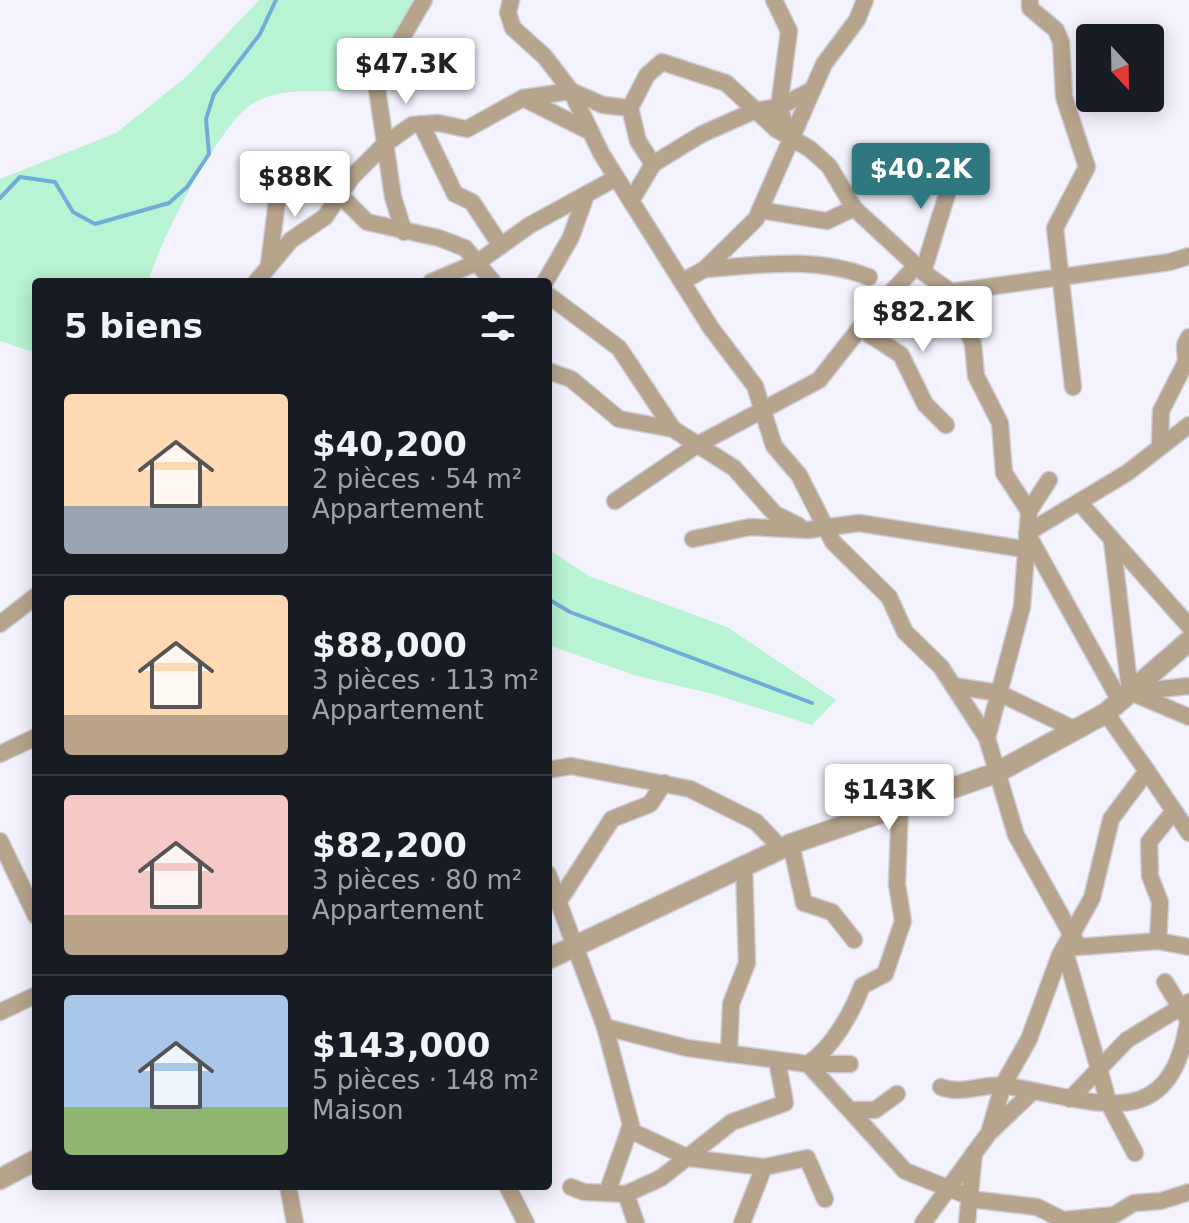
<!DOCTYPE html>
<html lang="fr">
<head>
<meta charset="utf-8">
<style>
  :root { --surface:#171b24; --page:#242831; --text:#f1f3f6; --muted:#9ea1a6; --line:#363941; --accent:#2f787f }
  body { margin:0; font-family:"DejaVu Sans",sans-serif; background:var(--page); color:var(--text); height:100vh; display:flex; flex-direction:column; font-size:30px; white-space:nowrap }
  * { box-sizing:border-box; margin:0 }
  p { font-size:26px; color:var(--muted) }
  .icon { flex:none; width:44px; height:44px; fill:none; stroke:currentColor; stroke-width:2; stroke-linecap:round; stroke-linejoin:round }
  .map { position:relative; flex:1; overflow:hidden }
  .details { position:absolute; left:32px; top:278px; width:520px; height:912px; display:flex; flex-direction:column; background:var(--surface); border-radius:8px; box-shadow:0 4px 20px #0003 }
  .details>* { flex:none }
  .needle { width:52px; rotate:158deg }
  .fabs { position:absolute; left:1076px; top:24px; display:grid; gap:16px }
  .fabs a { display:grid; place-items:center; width:88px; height:88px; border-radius:8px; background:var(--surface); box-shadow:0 4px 20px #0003; font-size:40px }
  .price { position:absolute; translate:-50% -68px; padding:0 18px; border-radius:8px; background:#fff; color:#222; font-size:26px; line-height:52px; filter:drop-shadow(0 2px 4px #0008) }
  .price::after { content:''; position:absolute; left:50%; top:48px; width:24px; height:18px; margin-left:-12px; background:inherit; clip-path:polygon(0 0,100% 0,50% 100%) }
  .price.active { background:var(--accent); color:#fff }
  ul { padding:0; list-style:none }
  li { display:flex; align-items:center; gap:24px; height:200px; padding:0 32px }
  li+li { border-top:2px solid var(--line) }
  li span { display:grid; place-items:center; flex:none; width:224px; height:160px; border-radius:8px; color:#555 }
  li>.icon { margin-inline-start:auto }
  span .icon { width:96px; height:96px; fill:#fffc; stroke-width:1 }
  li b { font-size:34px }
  h2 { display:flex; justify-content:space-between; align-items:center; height:96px; padding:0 32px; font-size:34px }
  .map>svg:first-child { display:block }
</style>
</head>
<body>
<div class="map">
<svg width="1189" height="1223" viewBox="0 0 1189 1223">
  <rect width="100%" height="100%" fill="#f3f2fd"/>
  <!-- green -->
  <g fill="#b8f4d4">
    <path d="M259,0H414L408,41L384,81C373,85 360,91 348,91C318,93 280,86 252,104C219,124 159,243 148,282H36V353L0,341V179L116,133L186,77Z"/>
    <polygon points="548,549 589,576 727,627 836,700 812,725 713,694 637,676 548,645"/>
  </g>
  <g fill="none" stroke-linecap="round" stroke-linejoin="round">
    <!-- stream -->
    <g stroke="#72abd6" stroke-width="4">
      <polyline points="0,198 20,177 55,182 73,212 95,224 169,203 187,187 209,154 206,119 214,94 260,34 276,0"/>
      <polyline points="548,599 570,612 812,703"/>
    </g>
    <defs>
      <g id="minor">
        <polyline points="511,0 508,13 513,28 545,57 571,91 601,153 631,201 711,328 755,386 774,446 799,475 833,542 889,597 905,632 941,667 987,738"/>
        <polyline points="774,0 789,31 779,107 790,137"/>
        <polyline points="1030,0 1030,8 1056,30 1061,42 1064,97 1087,167 1055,228 1073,387"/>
        <polyline points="523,98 591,132"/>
        <polyline points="421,124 455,194 472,202 501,246"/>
        <polyline points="653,164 702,134 754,111 779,107 812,90"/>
        <polyline points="631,201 653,164 638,141 630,108 647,75 662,62 726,83 776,129 810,149 829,166 854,208 923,272 951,292 973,344 976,376 1000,423 1004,473 1029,511"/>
        <polyline points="760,210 827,221 854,208"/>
        <polyline points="404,232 393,197 376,82 424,0"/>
        <polyline points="269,264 281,169 340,195 367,222 439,238 465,248 493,282"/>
        <path d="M705,269C761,265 815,256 869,277"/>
        <polyline points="923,272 957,162"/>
        <polyline points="683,281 705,269 756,219 824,64 857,20 865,0"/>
        <polyline points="256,282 291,240 325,217 352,177 385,144 412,125 438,123 467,129 523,98 571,91 603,105 630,108"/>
        <polyline points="431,282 478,262 530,225 616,178"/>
        <polyline points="545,282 571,237 586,195"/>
        <polyline points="951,292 1170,262 1189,256"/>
        <polyline points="548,295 619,348 673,429"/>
        <polyline points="860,328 901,355 925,404 946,425"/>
        <polyline points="548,371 571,379 619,419 673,429 734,468 775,514 799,526"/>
        <polyline points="1160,447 1161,411 1186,362 1185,345 1189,337"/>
        <polyline points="1049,480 1029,511 1022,607 987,738 1016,835 1078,946"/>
        <polyline points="615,501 697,445 819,380 871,314 916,266"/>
        <polyline points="1079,502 1189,626"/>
        <polyline points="693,539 750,527 808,530 859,523 1036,551"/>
        <polyline points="1112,540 1130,692"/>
        <polyline points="0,624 36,596"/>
        <polyline points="954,686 999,693 1076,730"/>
        <polyline points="1130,692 1189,717"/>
        <polyline points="1132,692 1189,686"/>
        <polyline points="1120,701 1027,533 1127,473 1189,425"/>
        <polyline points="0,754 36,737"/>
        <polyline points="548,770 571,766 690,789 756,822 781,848"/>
        <polyline points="1147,771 1189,833"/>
        <polyline points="0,841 36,916"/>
        <polyline points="791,844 804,903 832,912 854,940"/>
        <polyline points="548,874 605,1027 687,1048 808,1064 905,1171 978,1200 1037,1207 1063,1220 1114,1215 1134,1203 1161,1201 1189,1192"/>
        <polyline points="559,901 612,819 650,804 664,783"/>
        <polyline points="1158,941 1160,902 1150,876 1149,842 1174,811"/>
        <polyline points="1165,982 1185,1015"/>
        <polyline points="0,1012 36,995"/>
        <polyline points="605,1027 631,1125 607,1193"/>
        <polyline points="729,1054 731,1004 747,963 744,864"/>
        <path d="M808,1064C832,1048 852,1013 862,986L885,974L903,921L897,884L900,804"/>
        <polyline points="808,1064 850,1064"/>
        <path d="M941,1087C964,1096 984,1082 1007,1086C1097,1100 1172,1140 1189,1015"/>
        <polyline points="1070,1099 1127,1040 1189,1002"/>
        <polyline points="850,1110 875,1110 897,1094"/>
        <polyline points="629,1130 689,1158 764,1167 807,1158 825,1199"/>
        <polyline points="991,1131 1033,1091"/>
        <polyline points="1135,1153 1109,1104 1064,948 1158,941 1189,947"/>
        <polyline points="288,1186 295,1223"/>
        <polyline points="507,1186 526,1223"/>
        <polyline points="571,1187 584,1192 626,1194 661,1178 732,1122 785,1103 777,1060"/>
        <polyline points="626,1194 636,1223"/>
        <polyline points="742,1223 764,1167"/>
        <polyline points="923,1223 989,1133 1003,1085 1029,1039 1060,955 1092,898 1111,819 1147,771 1106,713"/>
        <polyline points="967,1223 974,1153"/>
      </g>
      <g id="tertiary">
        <polyline points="548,959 791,844 996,773 1106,713 1189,641"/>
        <polyline points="0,1179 36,1160"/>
      </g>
    </defs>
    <!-- minor casing -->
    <use href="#minor" stroke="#cfced7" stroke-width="19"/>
    <!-- tertiary casing -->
    <use href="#tertiary" stroke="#cfced7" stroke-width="23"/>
    <!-- minor -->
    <use href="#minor" stroke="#b7a48d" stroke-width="16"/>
    <!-- tertiary -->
    <use href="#tertiary" stroke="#b7a48d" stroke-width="20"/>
  </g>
</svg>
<div class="fabs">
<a><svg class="needle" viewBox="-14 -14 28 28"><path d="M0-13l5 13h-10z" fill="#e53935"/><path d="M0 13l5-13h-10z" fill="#9ea1a6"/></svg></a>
</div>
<b class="price" style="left:406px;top:106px">$47.3K</b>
<b class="price active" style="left:921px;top:211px">$40.2K</b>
<b class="price" style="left:295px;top:219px">$88K</b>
<b class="price" style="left:923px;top:354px">$82.2K</b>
<b class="price" style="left:889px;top:832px">$143K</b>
<section class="details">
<h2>5 biens<svg class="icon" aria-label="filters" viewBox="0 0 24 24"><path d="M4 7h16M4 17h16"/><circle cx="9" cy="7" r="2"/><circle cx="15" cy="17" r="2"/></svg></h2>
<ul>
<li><span style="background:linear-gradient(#ffd9b3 70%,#9aa5b1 0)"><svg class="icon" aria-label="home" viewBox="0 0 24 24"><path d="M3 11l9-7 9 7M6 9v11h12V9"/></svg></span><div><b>$40,200</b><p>2 pièces · 54 m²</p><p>Appartement</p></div></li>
<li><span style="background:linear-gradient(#ffd9b3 75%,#b9a48a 0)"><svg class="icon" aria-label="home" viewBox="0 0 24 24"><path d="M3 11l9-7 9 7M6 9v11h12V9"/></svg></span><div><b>$88,000</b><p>3 pièces · 113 m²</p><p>Appartement</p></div></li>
<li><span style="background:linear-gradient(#f6c9c9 75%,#b9a48a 0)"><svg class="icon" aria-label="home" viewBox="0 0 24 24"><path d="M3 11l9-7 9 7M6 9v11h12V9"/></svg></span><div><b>$82,200</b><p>3 pièces · 80 m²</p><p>Appartement</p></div></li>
<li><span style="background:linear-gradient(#a9c7e8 70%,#8fb573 0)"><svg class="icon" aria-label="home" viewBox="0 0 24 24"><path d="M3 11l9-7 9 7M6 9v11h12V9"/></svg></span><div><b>$143,000</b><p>5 pièces · 148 m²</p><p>Maison</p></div></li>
</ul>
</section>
</div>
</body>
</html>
